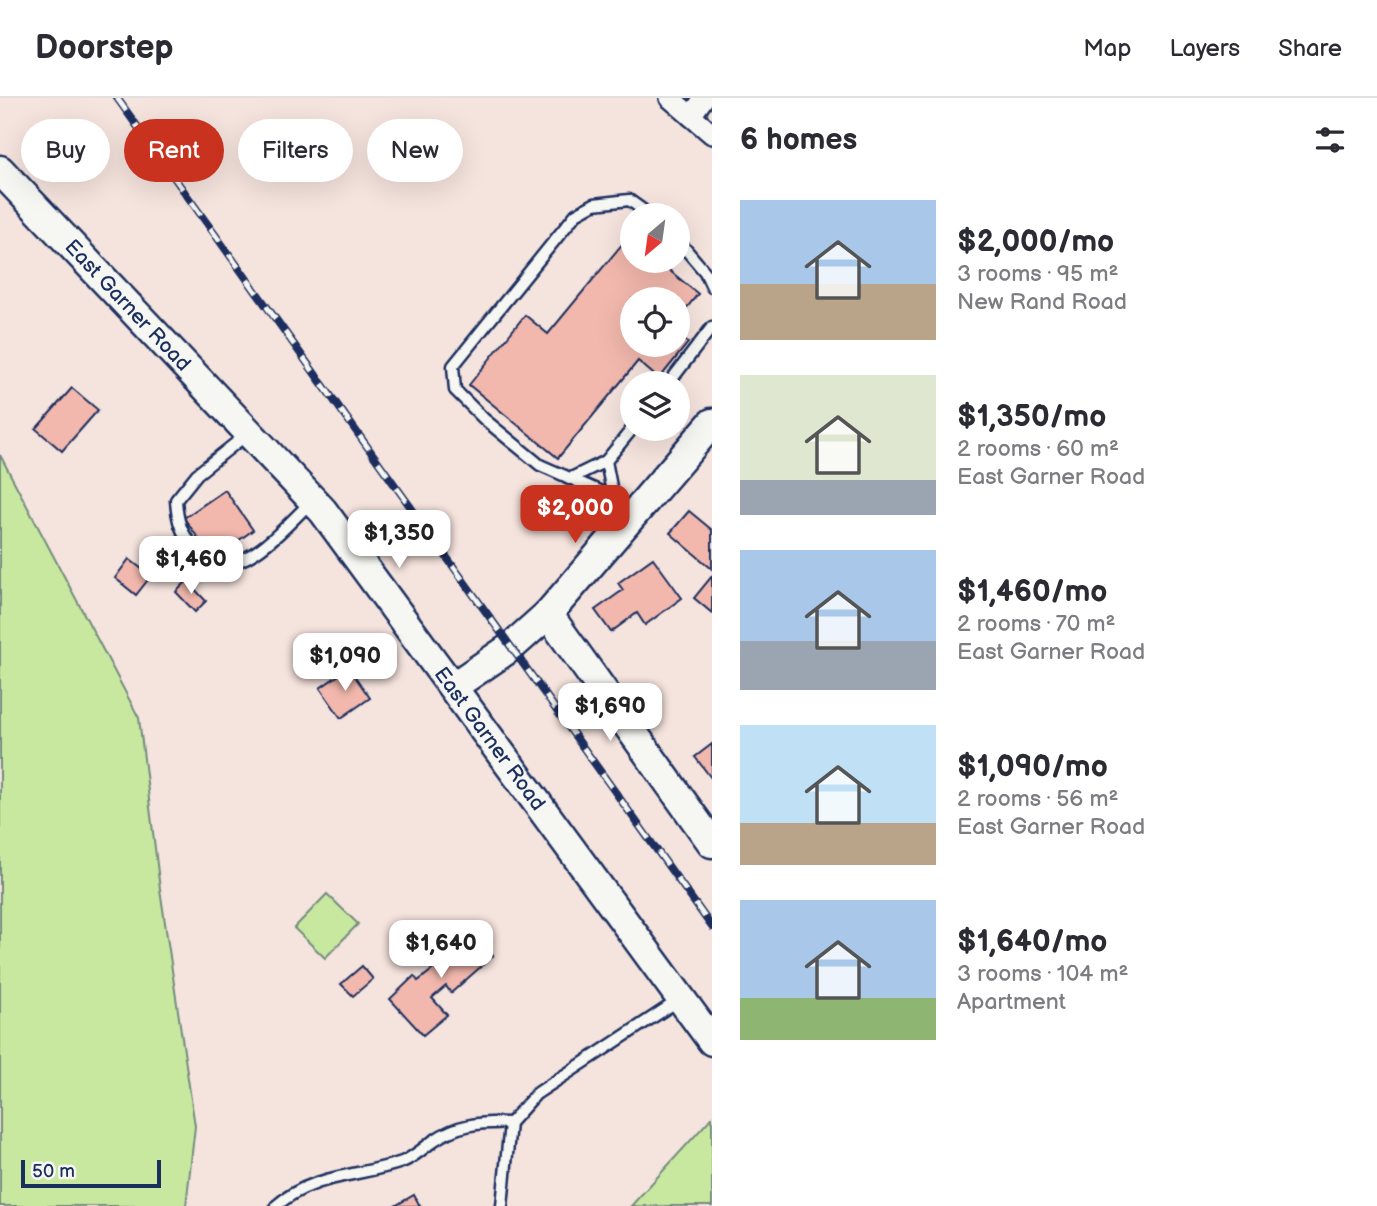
<!DOCTYPE html>
<html lang="en">
<head>
<meta charset="utf-8">
<style>
  :root { --surface:#fff; --page:#f2f2f3; --text:#2b2b33; --muted:#7c7c81; --line:#e1e1e2; --accent:#c8321e }
  body { margin:0; font-family:"Balsamiq Sans",sans-serif; background:var(--page); color:var(--text); height:100vh; display:flex; flex-direction:column; font-size:26px; white-space:nowrap }
  * { box-sizing:border-box; margin:0 }
  p { font-size:23px; color:var(--muted) }
  .icon { flex:none; width:38px; height:38px; fill:none; stroke:currentColor; stroke-width:2; stroke-linecap:round; stroke-linejoin:round }
  .map { position:relative; flex:1; overflow:hidden }
  .panel { display:flex; flex-direction:column; background:var(--surface); width:665px }
  .panel>* { flex:none }
  .guide { position:absolute; left:21px; top:21px; width:584px; height:63px; display:flex; gap:14px }
  .needle { width:46px; rotate:209deg }
  .tools { position:absolute; left:620px; top:105px; display:grid; gap:14px }
  .tools a { display:grid; place-items:center; width:70px; height:70px; border-radius:50%; background:var(--surface); box-shadow:0 7px 28px #0002; font-size:35px }
  .scale { position:absolute; left:21px; bottom:18px; width:140px; box-sizing:border-box; padding-left:7px; border:4px solid #1b2f5e; border-top:0; font-size:19px; line-height:24px; white-space:nowrap; color:#1b2f5e; -webkit-text-stroke:5px #f6f6f2; paint-order:stroke }
  .price { position:absolute; translate:-50% -60px; padding:0 16px; border-radius:14px; background:#fff; color:#222; font-size:23px; line-height:46px; filter:drop-shadow(0 2px 4px #0008) }
  .price::after { content:''; position:absolute; left:50%; top:42px; width:21px; height:16px; margin-left:-10px; background:inherit; clip-path:polygon(0 0,100% 0,50% 100%) }
  .price.on { background:var(--accent); color:#fff }
  ul { padding:0; list-style:none }
  li { display:flex; align-items:center; gap:21px; height:175px; padding:0 28px }
  li span { display:grid; place-items:center; flex:none; width:196px; height:140px; border-radius:0px; color:#555 }
  li>.icon { margin-inline-start:auto }
  span .icon { width:84px; height:84px; fill:#fffc; stroke-width:1 }
  li b { font-size:30px }
  h2 { display:flex; justify-content:space-between; align-items:center; height:84px; padding:0 28px; font-size:30px }
  .chip { padding:0 24px; border-radius:32px; background:var(--surface); box-shadow:0 7px 28px #0002; font-size:24px; line-height:63px }
  .chip.on { background:var(--accent); color:#fff }
  header { display:flex; align-items:center; gap:42px; box-sizing:border-box; height:98px; padding:0 35px; background:var(--surface); border-bottom:2px solid var(--line) }
  header strong { font-size:33px }
  nav { display:flex; gap:38px; margin-inline-start:auto; font-size:24px }
  main { display:flex; flex:1; min-height:0 }
  .map>svg:first-child { display:block }
</style>
</head>
<body>
<header>
<strong>Doorstep</strong>
<nav><a>Map</a><a>Layers</a><a>Share</a></nav>
</header>
<main>
<div class="map">
<svg width="712" height="1108" viewBox="0 0 712 1108">
  <rect width="100%" height="100%" fill="#f5e3dd"/>
  <filter id="ink" filterUnits="userSpaceOnUse"><feTurbulence type="fractalNoise" baseFrequency=".0143" numOctaves="2"/><feDisplacementMap in="SourceGraphic" scale="14" xChannelSelector="R" yChannelSelector="G"/><feConvolveMatrix kernelMatrix="1 2 1 2 8 2 1 2 1" color-interpolation-filters="sRGB"/></filter>
  <g filter="url(#ink)">
    <!-- green -->
    <g fill="#c9e89f" stroke="#728c7e" stroke-width="2">
      <polygon points="0,357 139,620 160,791 195,1028 186,1108 0,1108"/>
      <polygon points="327,796 358,826 325,860 294,830"/>
      <polygon points="712,1019 712,1108 631,1108"/>
    </g>
    <!-- building -->
    <g fill="#f2b8ad" stroke="#1b2f5e" stroke-width="2">
      <polygon points="628,139 632,142 632,163 658,163 698,196 677,222 677,201 632,201 632,247 677,247 677,236 688,245 659,281 638,263 558,360 469,287 525,217 548,236"/>
      <polygon points="72,290 98,312 62,353 36,331"/>
      <polygon points="225,392 253,432 213,461 184,420"/>
      <polygon points="689,413 712,432 712,471 670,435"/>
      <polygon points="653,460 682,500 645,527 637,515 611,534 595,512 623,492 618,485"/>
      <polygon points="129,461 151,478 136,497 115,480"/>
      <polygon points="712,478 712,515 694,500"/>
      <polygon points="187,483 206,503 195,514 176,494"/>
      <polygon points="349,570 370,600 341,620 320,590"/>
      <polygon points="712,646 712,681 695,659"/>
      <polygon points="468,829 493,858 451,895 446,888 432,900 447,917 423,937 390,901 414,878 418,883 432,872 426,864"/>
      <polygon points="362,868 373,881 353,898 341,886"/>
      <polygon points="414,1097 420,1108 395,1108"/>
    </g>
    <g fill="none" stroke-linecap="round" stroke-linejoin="round">
      <defs>
        <g id="lane">
          <polyline points="677,141 705,174 712,189"/>
          <polyline points="669,285 712,229"/>
          <path d="M246,337L197,376L176,402C177,422 181,436 195,451C232,495 284,429 312,403"/>
          <polyline points="606,363 613,399"/>
          <polyline points="569,381 606,363 632,331"/>
          <polyline points="628,416 613,399 540,367 484,321 455,292 453,268 576,116 594,106 629,102 650,117"/>
          <path d="M276,1108C312,1076 358,1079 402,1064C413,1060 424,1050 433,1043C457,1026 481,1024 510,1025"/>
          <polyline points="502,1108 510,1025 536,996 679,902"/>
        </g>
        <g id="street">
          <polyline points="670,0 712,36"/>
          <polyline points="691,18 704,0"/>
        </g>
        <g id="secondary">
          <path id="s1" d="M0,72L323,413L712,943"/>
          <polyline points="548,516 712,745"/>
          <polyline points="454,588 511,549 548,516 712,325"/>
        </g>
      </defs>
      <!-- lane casing -->
      <use href="#lane" stroke="#1b2f5e" stroke-width="15"/>
      <!-- street casing -->
      <use href="#street" stroke="#1b2f5e" stroke-width="24"/>
      <!-- secondary casing -->
      <use href="#secondary" stroke="#1b2f5e" stroke-width="33"/>
      <!-- lane -->
      <use href="#lane" stroke="#f6f6f2" stroke-width="10"/>
      <!-- street -->
      <use href="#street" stroke="#f6f6f2" stroke-width="19"/>
      <!-- secondary -->
      <use href="#secondary" stroke="#f6f6f2" stroke-width="28"/>
      <defs>
        <polyline id="rail" points="117,0 712,829"/>
      </defs>
      <!-- rail casing -->
      <use href="#rail" stroke="#1b2f5e" stroke-width="8"/>
      <!-- rail -->
      <use href="#rail" stroke="#f6f6f2" stroke-width="5" stroke-dasharray="16" stroke-linecap="butt"/>
    </g>
  </g>
  <g text-anchor="middle" dominant-baseline="central" stroke-width="5" stroke-linejoin="round" paint-order="stroke">
    <!-- street labels -->
    <g font-size="21" fill="#1b2f5e" stroke="#f6f6f2">
      <text stroke="none"><textPath href="#s1" startOffset="186">East Garner Road</textPath></text>
      <text stroke="none"><textPath href="#s1" startOffset="752">East Garner Road</textPath></text>
    </g>
  </g>
</svg>
<div class="tools">
<a><svg class="needle" viewBox="-14 -14 28 28"><path d="M0-13l5 13h-10z" fill="#e53935"/><path d="M0 13l5-13h-10z" fill="#7c7c81"/></svg></a>
<a><svg class="icon" aria-label="locate" viewBox="0 0 24 24"><circle cx="12" cy="12" r="6"/><path d="M12 2v4M12 18v4M2 12h4M18 12h4"/></svg></a>
<a><svg class="icon" aria-label="layers" viewBox="0 0 24 24"><path d="M12 4l9 5-9 5-9-5zM3 14l9 5 9-5"/></svg></a>
</div>
<div class="scale">50 m</div>
<b class="price on" style="left:575px;top:447px">$2,000</b>
<b class="price" style="left:399px;top:472px">$1,350</b>
<b class="price" style="left:191px;top:498px">$1,460</b>
<b class="price" style="left:345px;top:595px">$1,090</b>
<b class="price" style="left:610px;top:645px">$1,690</b>
<b class="price" style="left:441px;top:882px">$1,640</b>
<div class="guide">
<a class="chip">Buy</a>
<a class="chip on">Rent</a>
<a class="chip">Filters</a>
<a class="chip">New</a>
</div>
</div>
<section class="panel">
<h2>6 homes<svg class="icon" aria-label="filters" viewBox="0 0 24 24"><path d="M4 7h16M4 17h16"/><circle cx="9" cy="7" r="2"/><circle cx="15" cy="17" r="2"/></svg></h2>
<ul>
<li><span style="background:linear-gradient(#a9c7e8 60%,#b9a48a 0)"><svg class="icon" aria-label="home" viewBox="0 0 24 24"><path d="M3 11l9-7 9 7M6 9v11h12V9"/></svg></span><div><b>$2,000/mo</b><p>3 rooms · 95 m²</p><p>New Rand Road</p></div></li>
<li><span style="background:linear-gradient(#dfe7d0 75%,#9aa5b1 0)"><svg class="icon" aria-label="home" viewBox="0 0 24 24"><path d="M3 11l9-7 9 7M6 9v11h12V9"/></svg></span><div><b>$1,350/mo</b><p>2 rooms · 60 m²</p><p>East Garner Road</p></div></li>
<li><span style="background:linear-gradient(#a9c7e8 65%,#9aa5b1 0)"><svg class="icon" aria-label="home" viewBox="0 0 24 24"><path d="M3 11l9-7 9 7M6 9v11h12V9"/></svg></span><div><b>$1,460/mo</b><p>2 rooms · 70 m²</p><p>East Garner Road</p></div></li>
<li><span style="background:linear-gradient(#bfe0f5 70%,#b9a48a 0)"><svg class="icon" aria-label="home" viewBox="0 0 24 24"><path d="M3 11l9-7 9 7M6 9v11h12V9"/></svg></span><div><b>$1,090/mo</b><p>2 rooms · 56 m²</p><p>East Garner Road</p></div></li>
<li><span style="background:linear-gradient(#a9c7e8 70%,#8fb573 0)"><svg class="icon" aria-label="home" viewBox="0 0 24 24"><path d="M3 11l9-7 9 7M6 9v11h12V9"/></svg></span><div><b>$1,640/mo</b><p>3 rooms · 104 m²</p><p>Apartment</p></div></li>
</ul>
</section>
</main>
</body>
</html>
